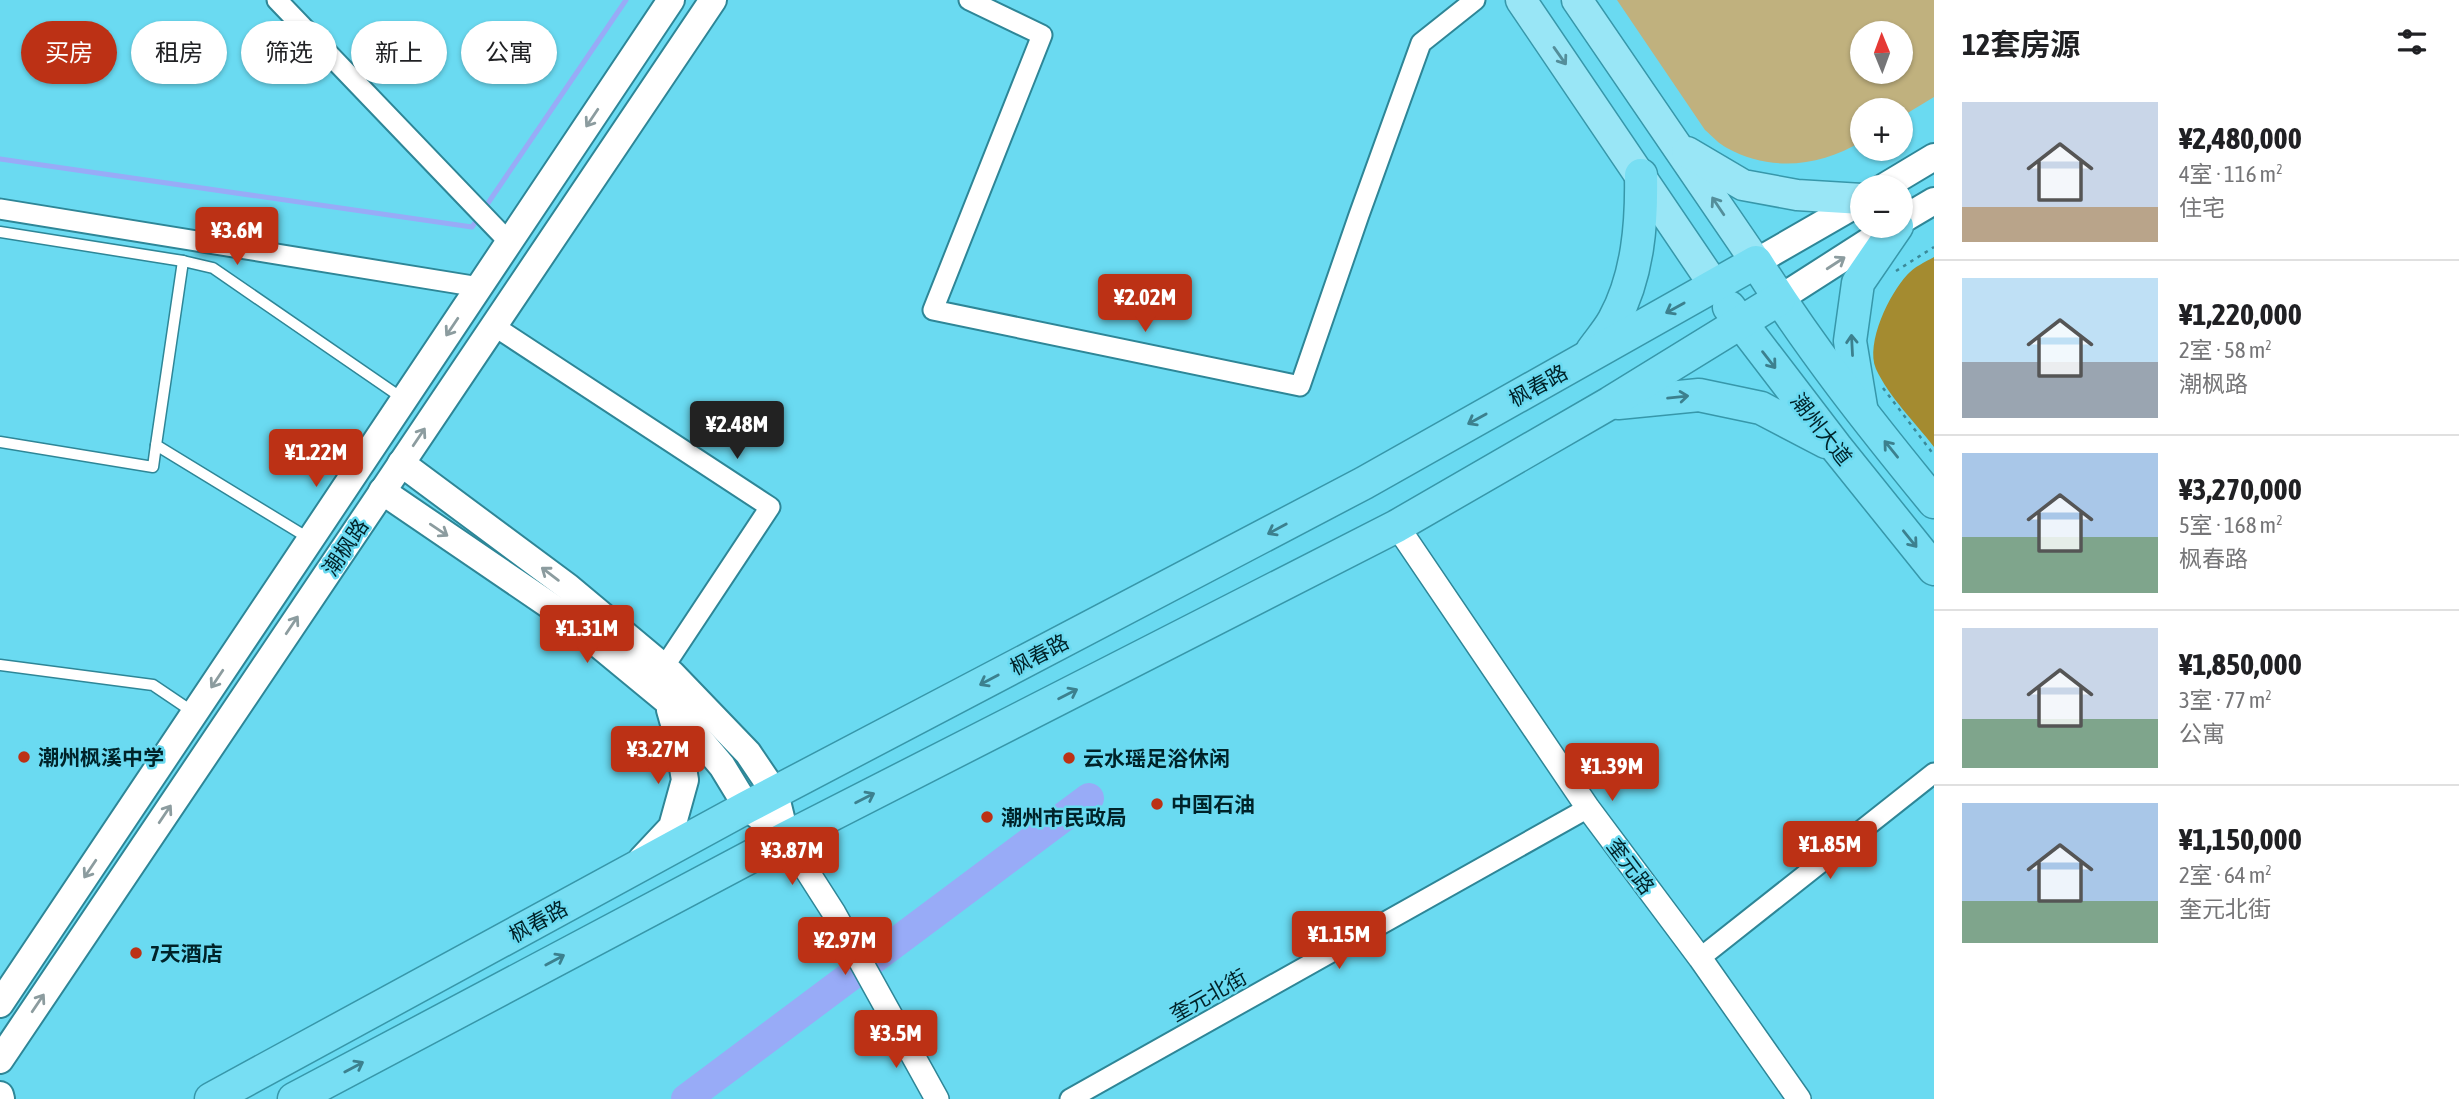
<!DOCTYPE html>
<html lang="zh">
<head>
<meta charset="utf-8">
<style>
  :root { --surface:#fff; --page:#f6f6f6; --text:#202124; --muted:#757577; --line:#e0e0e0; --accent:#bc3115 }
  body { margin:0; font-family:"Asap Condensed","Noto Sans SC",sans-serif; background:var(--page); color:var(--text); height:100vh; display:flex; flex-direction:column; font-size:26px; white-space:nowrap }
  * { box-sizing:border-box; margin:0 }
  p { font-size:23px; color:var(--muted) }
  .icon { flex:none; width:38px; height:38px; fill:none; stroke:currentColor; stroke-width:2; stroke-linecap:round; stroke-linejoin:round }
  .map { position:relative; flex:1; overflow:hidden }
  .details { display:flex; flex-direction:column; background:var(--surface); width:525px }
  .details>* { flex:none }
  .top-card { position:absolute; left:21px; top:21px; width:665px; height:63px; display:flex; gap:14px }
  .needle { width:46px; rotate:359deg }
  .tools { position:absolute; left:1850px; top:21px; display:grid; gap:14px }
  .tools a { display:grid; place-items:center; width:63px; height:63px; border-radius:50%; background:var(--surface); box-shadow:0 2px 5px #0004; font-size:35px }
  .price { position:absolute; translate:-50% -60px; padding:0 16px; border-radius:7px; background:var(--accent); color:#fff; font-size:23px; line-height:46px; filter:drop-shadow(0 2px 4px #0008) }
  .price::after { content:''; position:absolute; left:50%; top:42px; width:21px; height:16px; margin-left:-10px; background:inherit; clip-path:polygon(0 0,100% 0,50% 100%) }
  .price.current { background:#222; color:#fff }
  ul { padding:0; list-style:none }
  li { display:flex; align-items:center; gap:21px; height:175px; padding:0 28px }
  li+li { border-top:2px solid var(--line) }
  li span { display:grid; place-items:center; flex:none; width:196px; height:140px; border-radius:0px; color:#555 }
  li>.icon { margin-inline-start:auto }
  span .icon { width:84px; height:84px; fill:#fffc; stroke-width:1 }
  li b { font-size:30px }
  h2 { display:flex; justify-content:space-between; align-items:center; height:84px; padding:0 28px; font-size:30px }
  .tag { padding:0 24px; border-radius:32px; background:var(--surface); box-shadow:0 2px 5px #0004; font-size:24px; line-height:63px }
  .tag.current { background:var(--accent); color:#fff }
  main { display:flex; flex:1; min-height:0 }
  .map>svg:first-child { display:block }
</style>
</head>
<body>
<main>
<div class="map">
<svg width="1934" height="1099" viewBox="0 0 1934 1099">
  <rect width="100%" height="100%" fill="#6adaf1"/>
  <!-- green -->
  <path fill="#c0b17e" fill-rule="evenodd" d="M1617,0H1934V97L1901,117L1900,110H1862V141C1820,167 1770,172 1727,148C1719,144 1712,136 1705,130ZM1862,33H1900V72H1862Z"/>
  <!-- forest -->
  <path fill="#a48b30" d="M1934,257V447C1915,422 1889,397 1876,369C1865,343 1890,293 1907,275C1914,267 1925,262 1934,257Z"/>
  <g fill="none" stroke-linecap="round" stroke-linejoin="round">
    <!-- stream -->
    <g stroke="#98abf7" stroke-width="5">
      <polyline points="0,159 472,227 479,217"/>
      <polyline points="484,209 626,0"/>
    </g>
    <!-- river -->
    <polyline stroke="#98abf7" stroke-width="30" points="686,1099 1089,798"/>
    <defs>
      <g id="service">
        <polyline points="0,232 183,261"/>
        <polyline points="0,442 153,467 156,445"/>
        <polyline points="310,539 156,445 183,261 213,268 402,398"/>
        <polyline points="0,665 153,685 193,712"/>
      </g>
      <g id="minor">
        <polyline points="277,0 509,242"/>
        <polyline points="969,0 1042,35 933,310 1300,386 1359,215 1421,43 1475,0"/>
        <polyline points="0,209 479,287"/>
        <polyline points="494,326 770,507 664,667"/>
        <polyline points="1700,958 1934,773"/>
        <polyline points="1070,1099 1588,808"/>
      </g>
      <g id="tertiary">
        <polyline points="1397,526 1588,808 1700,958 1799,1099"/>
        <polyline points="786,838 834,913 937,1099"/>
      </g>
      <g id="secondary">
        <polyline points="1884,187 1934,157"/>
        <polyline points="1900,221 1934,201"/>
        <polyline points="1756,262 1862,201"/>
        <polyline points="1779,299 1893,226"/>
        <polyline points="401,463 568,587 672,674 748,753 775,793 786,838"/>
        <polyline points="382,491 558,611 667,701 722,766 747,807 786,838"/>
        <polyline points="642,859 672,827 685,780 678,738 670,710"/>
        <polyline points="0,1004 671,0"/>
        <polyline points="0,1060 713,0"/>
        <polyline points="0,1095 1,1099"/>
      </g>
      <g id="primary">
        <polyline points="1521,0 1714,285"/>
        <polyline points="1577,0 1756,262"/>
        <polyline points="1687,152 1743,185 1797,195 1862,199"/>
      </g>
      <g id="trunk">
        <polyline points="1729,307 1836,447 1934,569"/>
        <path d="M1592,351C1599,341 1608,331 1614,320C1638,276 1642,223 1641,175"/>
        <polyline points="1618,403 1699,395 1761,408 1826,442"/>
        <polyline points="1861,407 1850,341 1858,283 1897,226"/>
        <path d="M211,1099L747,807L1364,483L1756,262C1809,347 1871,425 1934,502"/>
        <polyline points="294,1099 786,838 1397,526 1610,403 1779,299"/>
      </g>
    </defs>
    <!-- service casing -->
    <use href="#service" stroke="#2e8697" stroke-width="13"/>
    <!-- minor casing -->
    <use href="#minor" stroke="#2e8697" stroke-width="23"/>
    <!-- tertiary casing -->
    <use href="#tertiary" stroke="#2e8697" stroke-width="26"/>
    <!-- secondary casing -->
    <use href="#secondary" stroke="#2e8697" stroke-width="30"/>
    <!-- primary casing -->
    <use href="#primary" stroke="#3797aa" stroke-width="33"/>
    <!-- trunk casing -->
    <use href="#trunk" stroke="#3797aa" stroke-width="35"/>
    <!-- path -->
    <g stroke="#3b8999" stroke-width="2.5" stroke-dasharray="3.5 5" stroke-linecap="butt">
      <polyline points="1896,271 1934,247"/>
      <polyline points="1883,388 1934,455"/>
    </g>
    <!-- service -->
    <use href="#service" stroke="#fff" stroke-width="10"/>
    <!-- minor -->
    <use href="#minor" stroke="#fff" stroke-width="19"/>
    <!-- tertiary -->
    <use href="#tertiary" stroke="#fff" stroke-width="23"/>
    <!-- secondary -->
    <use href="#secondary" stroke="#fff" stroke-width="26"/>
    <!-- primary -->
    <use href="#primary" stroke="#99e6f6" stroke-width="30"/>
    <!-- trunk -->
    <use href="#trunk" stroke="#77def3" stroke-width="32"/>
  </g>
  <!-- one-way arrows -->
  <defs><path id="oneway-shaft" d="M-6 0H5M1.5-3L5.5 0L1.5 3" fill="none" stroke-width="1.6" stroke-linecap="round" stroke-linejoin="round" transform="scale(1.75)"/></defs>
  <g stroke="#548e9a">
    <use href="#oneway-shaft" transform="translate(1560 56) rotate(55)"/>
    <use href="#oneway-shaft" transform="translate(1718 206) rotate(-124)"/>
  </g>
  <g stroke="#8c9c9f">
    <use href="#oneway-shaft" transform="translate(592 118) rotate(124)"/>
    <use href="#oneway-shaft" transform="translate(1836 263) rotate(-33)"/>
    <use href="#oneway-shaft" transform="translate(452 327) rotate(124)"/>
    <use href="#oneway-shaft" transform="translate(419 437) rotate(-56)"/>
    <use href="#oneway-shaft" transform="translate(439 530) rotate(34)"/>
    <use href="#oneway-shaft" transform="translate(550 574) rotate(-143)"/>
    <use href="#oneway-shaft" transform="translate(292 625) rotate(-56)"/>
    <use href="#oneway-shaft" transform="translate(217 679) rotate(124)"/>
    <use href="#oneway-shaft" transform="translate(165 814) rotate(-56)"/>
    <use href="#oneway-shaft" transform="translate(90 869) rotate(124)"/>
    <use href="#oneway-shaft" transform="translate(38 1003) rotate(-56)"/>
  </g>
  <g stroke="#3c808e">
    <use href="#oneway-shaft" transform="translate(1675 308) rotate(151)"/>
    <use href="#oneway-shaft" transform="translate(1852 345) rotate(-93)"/>
    <use href="#oneway-shaft" transform="translate(1769 360) rotate(52)"/>
    <use href="#oneway-shaft" transform="translate(1678 397) rotate(-6)"/>
    <use href="#oneway-shaft" transform="translate(1477 419) rotate(151)"/>
    <use href="#oneway-shaft" transform="translate(1891 449) rotate(-129)"/>
    <use href="#oneway-shaft" transform="translate(1277 529) rotate(152)"/>
    <use href="#oneway-shaft" transform="translate(1910 539) rotate(51)"/>
    <use href="#oneway-shaft" transform="translate(989 680) rotate(152)"/>
    <use href="#oneway-shaft" transform="translate(1068 694) rotate(-27)"/>
    <use href="#oneway-shaft" transform="translate(865 798) rotate(-27)"/>
    <use href="#oneway-shaft" transform="translate(555 960) rotate(-28)"/>
    <use href="#oneway-shaft" transform="translate(354 1067) rotate(-28)"/>
  </g>
  <!-- markers -->
  <g fill="#bc3115" stroke="#6adaf1" stroke-width="2.5">
    <circle cx="24" cy="757" r="7"/>
    <circle cx="1069" cy="758" r="7"/>
    <circle cx="1157" cy="804" r="7"/>
    <circle cx="987" cy="817" r="7"/>
    <circle cx="136" cy="953" r="7"/>
  </g>
  <g text-anchor="middle" dominant-baseline="central" stroke-width="5" stroke-linejoin="round" paint-order="stroke">
    <!-- street labels -->
    <g font-size="21" fill="#002329" stroke="#6adaf1">
      <text transform="translate(1538 385) rotate(-29)">枫春路</text>
      <text transform="translate(1822 429) rotate(52)">潮州大道</text>
      <text transform="translate(345 547) rotate(-56)">潮枫路</text>
      <text transform="translate(1039 654) rotate(-28)">枫春路</text>
      <text transform="translate(1631 866) rotate(53)">奎元路</text>
      <text transform="translate(538 921) rotate(-29)">枫春路</text>
      <text transform="translate(1208 995) rotate(-29)">奎元北街</text>
    </g>
    <!-- poi labels -->
    <g font-size="21" font-weight="bold" fill="#002329" stroke="#6adaf1" text-anchor="start">
      <text x="38" y="757">潮州枫溪中学</text>
      <text x="1083" y="758">云水瑶足浴休闲</text>
      <text x="1171" y="804">中国石油</text>
      <text x="1001" y="817">潮州市民政局</text>
      <text x="150" y="953">7天酒店</text>
    </g>
  </g>
</svg>
<div class="tools">
<a><svg class="needle" viewBox="-14 -14 28 28"><path d="M0-13l5 13h-10z" fill="#e53935"/><path d="M0 13l5-13h-10z" fill="#757577"/></svg></a>
<a>+</a>
<a>−</a>
</div>
<b class="price" style="left:237px;top:267px">¥3.6M</b>
<b class="price" style="left:1145px;top:334px">¥2.02M</b>
<b class="price current" style="left:737px;top:461px">¥2.48M</b>
<b class="price" style="left:316px;top:489px">¥1.22M</b>
<b class="price" style="left:587px;top:665px">¥1.31M</b>
<b class="price" style="left:658px;top:786px">¥3.27M</b>
<b class="price" style="left:1612px;top:803px">¥1.39M</b>
<b class="price" style="left:1830px;top:881px">¥1.85M</b>
<b class="price" style="left:792px;top:887px">¥3.87M</b>
<b class="price" style="left:1339px;top:971px">¥1.15M</b>
<b class="price" style="left:845px;top:977px">¥2.97M</b>
<b class="price" style="left:896px;top:1070px">¥3.5M</b>
<div class="top-card">
<a class="tag current">买房</a>
<a class="tag">租房</a>
<a class="tag">筛选</a>
<a class="tag">新上</a>
<a class="tag">公寓</a>
</div>
</div>
<section class="details">
<h2>12套房源<svg class="icon" aria-label="filters" viewBox="0 0 24 24"><path d="M4 7h16M4 17h16"/><circle cx="9" cy="7" r="2"/><circle cx="15" cy="17" r="2"/></svg></h2>
<ul>
<li><span style="background:linear-gradient(#c9d6e8 75%,#b9a48a 0)"><svg class="icon" aria-label="home" viewBox="0 0 24 24"><path d="M3 11l9-7 9 7M6 9v11h12V9"/></svg></span><div><b>¥2,480,000</b><p>4室 · 116 m²</p><p>住宅</p></div></li>
<li><span style="background:linear-gradient(#bfe0f5 60%,#9aa5b1 0)"><svg class="icon" aria-label="home" viewBox="0 0 24 24"><path d="M3 11l9-7 9 7M6 9v11h12V9"/></svg></span><div><b>¥1,220,000</b><p>2室 · 58 m²</p><p>潮枫路</p></div></li>
<li><span style="background:linear-gradient(#a9c7e8 60%,#7fa58c 0)"><svg class="icon" aria-label="home" viewBox="0 0 24 24"><path d="M3 11l9-7 9 7M6 9v11h12V9"/></svg></span><div><b>¥3,270,000</b><p>5室 · 168 m²</p><p>枫春路</p></div></li>
<li><span style="background:linear-gradient(#c9d6e8 65%,#7fa58c 0)"><svg class="icon" aria-label="home" viewBox="0 0 24 24"><path d="M3 11l9-7 9 7M6 9v11h12V9"/></svg></span><div><b>¥1,850,000</b><p>3室 · 77 m²</p><p>公寓</p></div></li>
<li><span style="background:linear-gradient(#a9c7e8 70%,#7fa58c 0)"><svg class="icon" aria-label="home" viewBox="0 0 24 24"><path d="M3 11l9-7 9 7M6 9v11h12V9"/></svg></span><div><b>¥1,150,000</b><p>2室 · 64 m²</p><p>奎元北街</p></div></li>
</ul>
</section>
</main>
</body>
</html>
